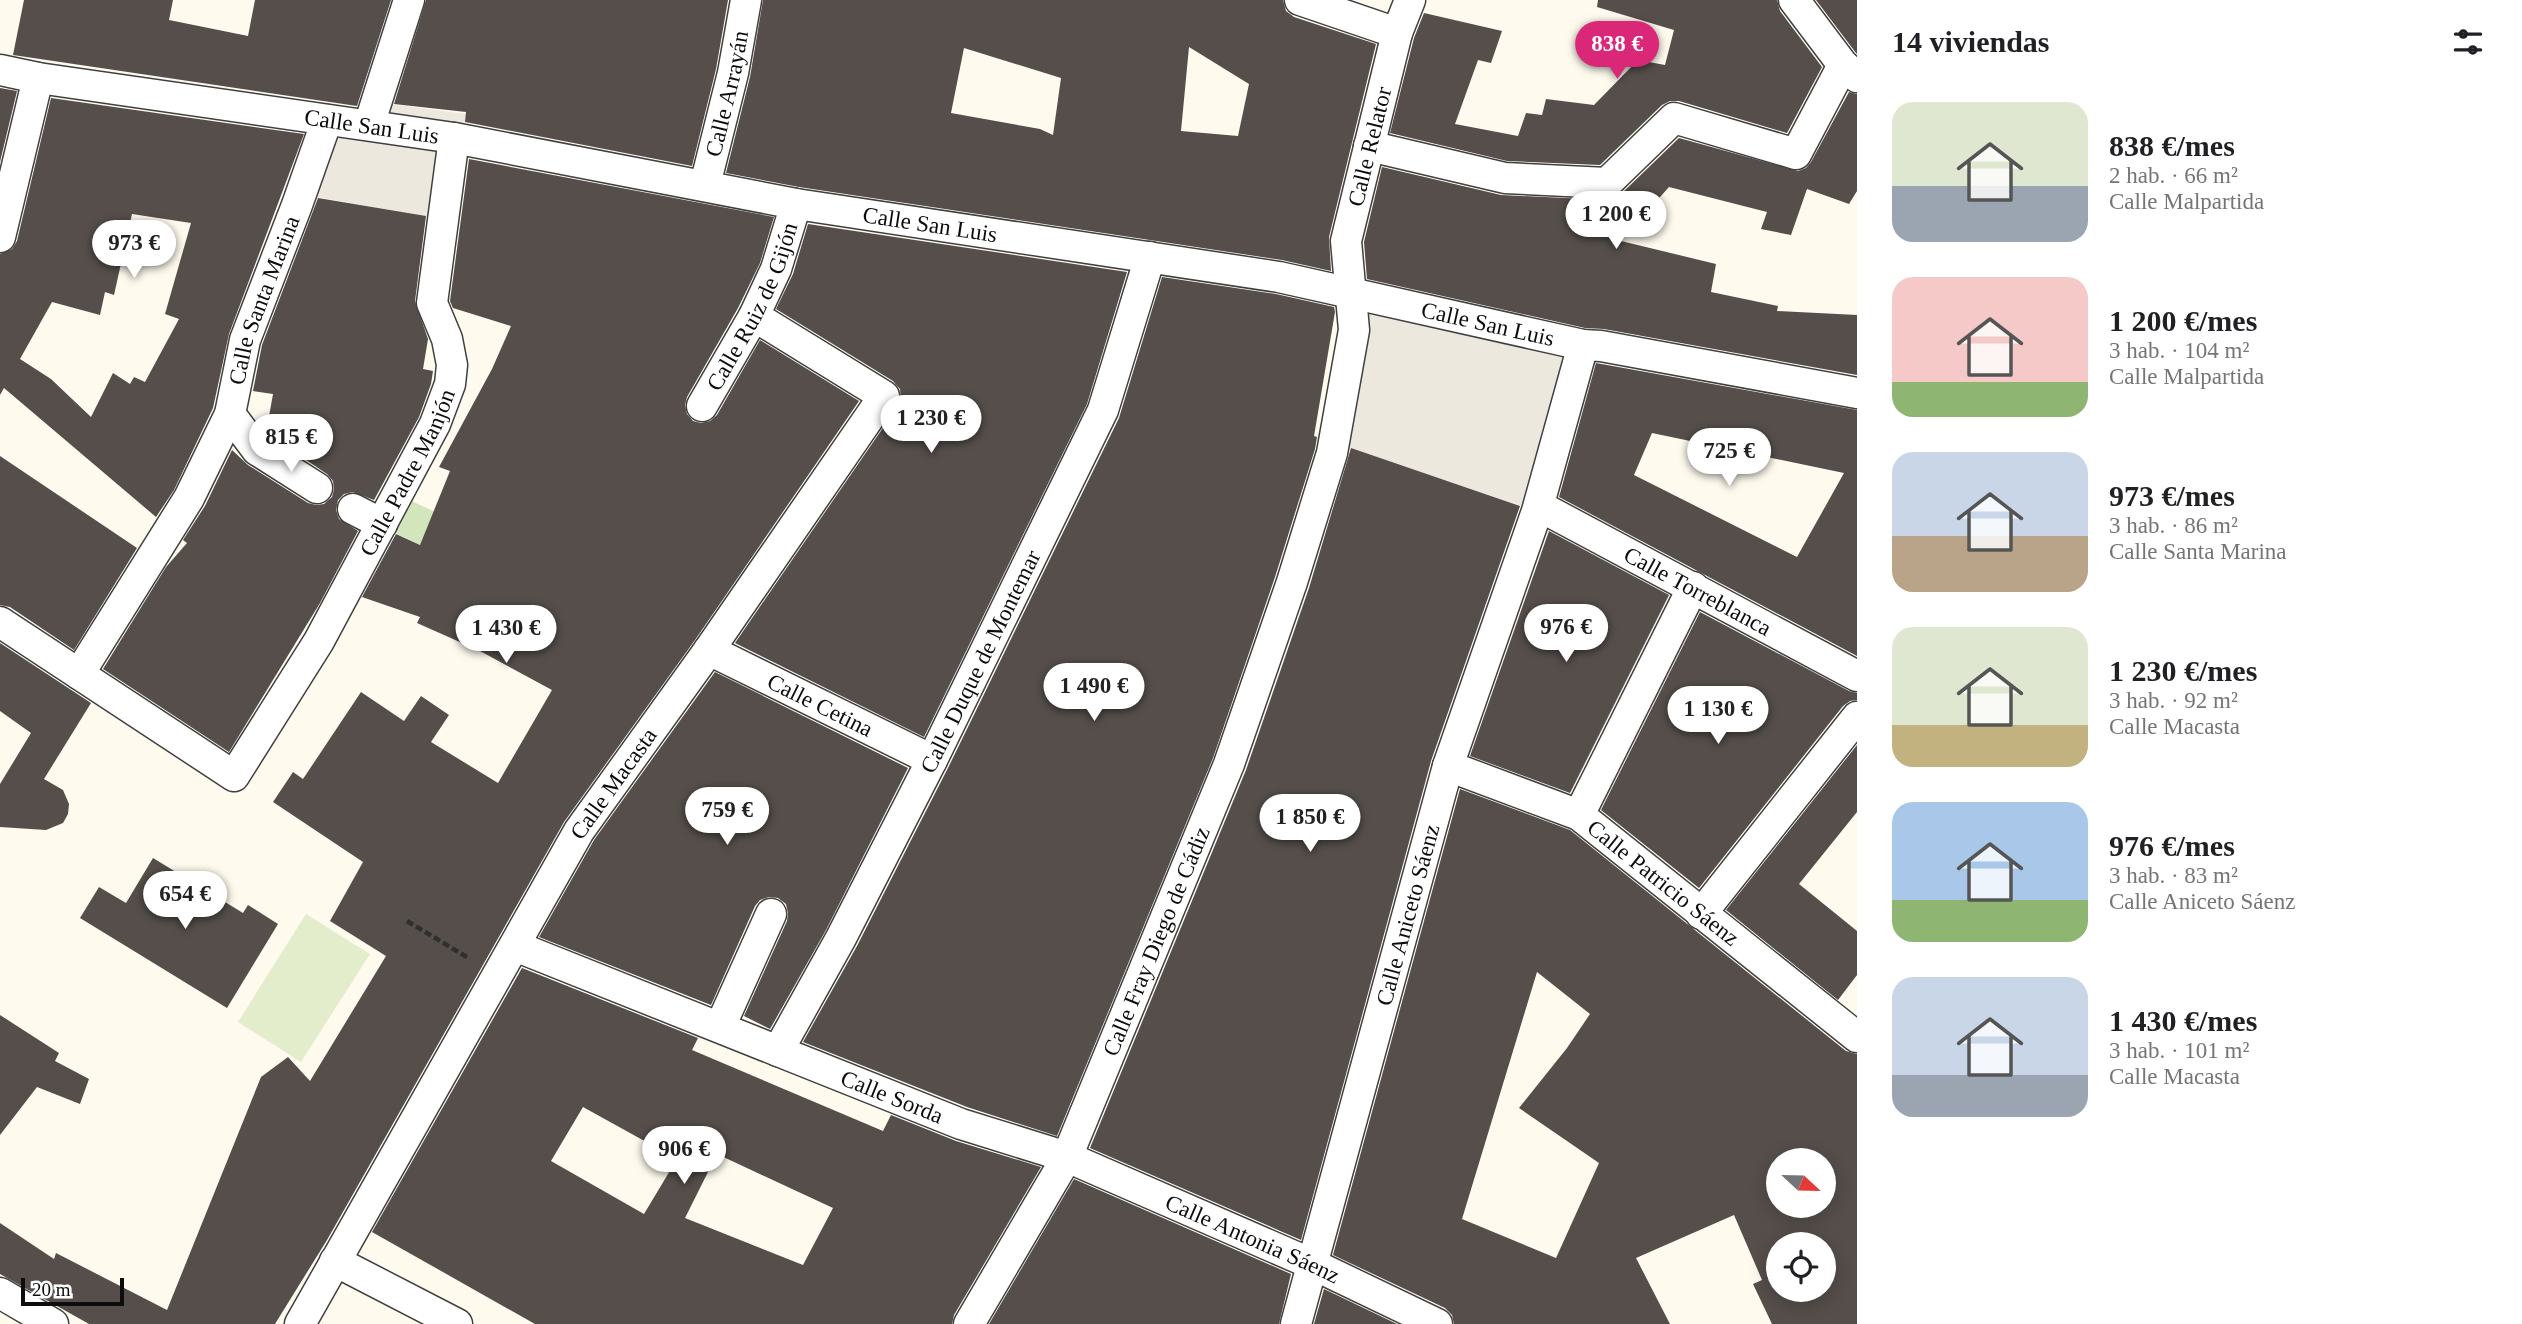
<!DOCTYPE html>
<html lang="es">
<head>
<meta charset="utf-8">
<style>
  :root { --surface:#fff; --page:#f6f6f6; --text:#202124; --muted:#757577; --accent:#db2777 }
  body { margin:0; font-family:"Times New Roman",serif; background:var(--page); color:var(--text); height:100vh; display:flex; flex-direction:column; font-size:26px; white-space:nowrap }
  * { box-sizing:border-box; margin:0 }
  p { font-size:23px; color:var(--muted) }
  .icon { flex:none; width:38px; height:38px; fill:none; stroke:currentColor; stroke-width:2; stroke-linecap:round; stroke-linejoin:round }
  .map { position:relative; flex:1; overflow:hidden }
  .side { display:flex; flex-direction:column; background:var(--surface); width:665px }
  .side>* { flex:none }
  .needle { width:46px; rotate:112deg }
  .tools { position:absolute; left:1766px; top:1148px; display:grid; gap:14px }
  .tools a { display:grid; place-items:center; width:70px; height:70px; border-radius:50%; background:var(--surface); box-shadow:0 4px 18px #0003; font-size:35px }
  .scale { position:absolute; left:21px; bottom:18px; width:103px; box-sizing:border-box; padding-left:7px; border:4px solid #0d0d0d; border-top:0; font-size:19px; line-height:24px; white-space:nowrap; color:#0d0d0d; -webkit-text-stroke:5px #fff; paint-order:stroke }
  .price { position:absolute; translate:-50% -60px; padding:0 16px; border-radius:24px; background:#fff; color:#222; font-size:23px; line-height:46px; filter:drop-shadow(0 2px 4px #0008) }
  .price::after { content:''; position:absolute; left:50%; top:42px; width:21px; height:16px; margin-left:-10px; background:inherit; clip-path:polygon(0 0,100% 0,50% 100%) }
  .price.active { background:var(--accent); color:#fff }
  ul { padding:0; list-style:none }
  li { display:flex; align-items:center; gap:21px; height:175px; padding:0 35px }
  li span { display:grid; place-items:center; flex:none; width:196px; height:140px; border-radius:21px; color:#555 }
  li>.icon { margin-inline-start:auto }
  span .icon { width:84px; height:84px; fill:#fffc; stroke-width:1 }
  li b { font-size:30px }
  h2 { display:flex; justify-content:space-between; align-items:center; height:84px; padding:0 35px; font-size:30px }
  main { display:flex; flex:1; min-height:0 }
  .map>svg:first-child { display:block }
</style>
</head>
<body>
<main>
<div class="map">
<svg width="1857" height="1324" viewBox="0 0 1857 1324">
  <rect width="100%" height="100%" fill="#fefaee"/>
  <!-- green -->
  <polygon fill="#d3e5bb" points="407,499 446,517 429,549 391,531"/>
  <!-- pitch -->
  <polygon fill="#e3edcc" points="306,914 370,954 301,1062 238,1022"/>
  <!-- plaza -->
  <g fill="#ede8de">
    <polygon points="390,104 466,114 454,221 304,195 316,109 362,119"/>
    <polygon points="1362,278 1413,289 1412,293 1599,356 1581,415 1577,414 1566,447 1570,449 1548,515 1346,447 1369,314"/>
  </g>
  <!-- building -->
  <g fill="#554e4a" fill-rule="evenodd">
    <polygon points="24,0 173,0 169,20 248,36 255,0 391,0 357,106 13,55"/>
    <polygon points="426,0 728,0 716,69 692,166 465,122 466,112 394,104"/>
    <path d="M763,0H1283L1286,11L1294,17L1376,44L1329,237L1331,271L1282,260L799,187L726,173L750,77ZM1189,47L1249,84L1238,136L1181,131ZM964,48L1061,78L1053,135L1040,129L951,113Z"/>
    <polygon points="1598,0 1777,0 1780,11 1822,67 1787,133 1679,101 1670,101 1662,105 1600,165 1507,161 1390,133 1414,38 1424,13 1502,31 1491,63 1478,60 1455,124 1518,136 1526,113 1542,115 1546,99 1594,105 1638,60 1665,65 1674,30 1597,7"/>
    <polygon points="1816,0 1857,0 1857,54 1856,53"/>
    <polygon points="0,88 17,91 0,162"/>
    <polygon points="1849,92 1857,94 1857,191 1849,204 1807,189 1791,235 1761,229 1767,212 1669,187 1621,241 1716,264 1711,292 1778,306 1777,311 1857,315 1857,375 1604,329 1585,328 1367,279 1364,242 1382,167 1501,195 1607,200 1619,196 1679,138 1798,171 1806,168 1811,162"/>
    <path d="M51,98L304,134L229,334L213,408L174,490L156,517L4,388L0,395V254L12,249L17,241ZM132,214L191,223L165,314L179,319L145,382L134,377L130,384L113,373L91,417L51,379L20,359L52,302L100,315L105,292L114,295Z"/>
    <polygon points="469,159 774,217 760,263 738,308 687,397 685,405 687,414 693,421 701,423 710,421 717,415 760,340 859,401 695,640 564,822 327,1240 275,1324 89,1324 0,1274 0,1223 54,1259 56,1253 167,1310 261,1077 288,1057 310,1081 386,956 330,921 363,862 273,802 293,772 303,779 361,692 404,721 421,696 449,715 431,742 498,783 552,690 480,651 417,623 420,617 362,597 396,534 420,545 450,471 439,467 492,369 511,326 453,308 450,301"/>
    <polygon points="318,198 426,216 415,301 428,339 423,369 433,371 431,384 419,417 374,500 353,492 344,494 338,500 336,510 339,519 358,531 320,603 229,752 103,669 166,567 187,543 183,540 205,506 232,450 248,465 308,503 316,505 324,504 332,497 334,489 333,481 327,474 266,433 273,394 253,391 262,345"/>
    <polygon points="808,224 1127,272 1087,404 924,737 735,643 898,406 901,398 900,389 893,381 776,309 793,274"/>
    <polygon points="1162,277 1276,294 1334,307 1335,312 1314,436 1317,437 1315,449 1275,577 1213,758 1057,1136 967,1107 803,1042 857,946 948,768 1119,418"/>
    <path d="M1596,363L1857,410V656L1559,497ZM1652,433L1844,473L1797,557L1634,475Z"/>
    <polygon points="1351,448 1520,506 1431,761 1301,1240 1090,1148 1246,770 1309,588"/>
    <polygon points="0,456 137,548 74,650 10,607 0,605"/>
    <polygon points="1549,531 1669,595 1570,793 1470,756"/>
    <polygon points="1700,612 1849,691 1857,693 1857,700 1850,701 1843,706 1699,888 1601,810"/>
    <polygon points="0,643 91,703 44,779 63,790 69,804 68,814 63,823 46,830 0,827 0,784 31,733 0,711"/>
    <polygon points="715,672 908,768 826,930 770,1029 744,1016 787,921 788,913 786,904 778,898 769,897 760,900 755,906 711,1005 539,937 594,840"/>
    <polygon points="1857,745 1857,812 1799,884 1857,931 1857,975 1838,1000 1726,910"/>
    <path d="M1460,789L1570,830L1846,1051L1857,1054V1324H1772L1753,1284L1762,1280L1734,1215L1636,1258L1670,1324H1454L1452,1315L1445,1308L1333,1255ZM1537,972L1590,1014L1567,1048L1519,1108L1599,1163L1556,1258L1462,1219ZM1778,1160H1824V1206H1778ZM1778,1244H1824V1290H1778Z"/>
    <polygon points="153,858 243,913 248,905 278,924 227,1008 80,918 99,887 126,903"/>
    <path d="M522,968L698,1038L692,1050L883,1131L891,1115L956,1141L1041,1167L954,1315L952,1324H535L372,1232ZM583,1107L677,1159L644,1214L551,1161ZM717,1154L833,1208L803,1265L685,1218Z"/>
    <polygon points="0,1015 59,1053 55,1061 89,1079 80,1104 37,1087 0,1135"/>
    <polygon points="1074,1179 1291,1274 1279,1324 989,1324"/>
    <polygon points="1324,1289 1397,1324 1314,1324"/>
  </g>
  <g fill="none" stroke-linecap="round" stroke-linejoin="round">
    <defs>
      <g id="street">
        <polyline points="1300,0 1397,33"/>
        <polyline points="1794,0 1843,65 1857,77"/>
        <path id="s1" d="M0,70L38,78L454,138L796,204L1279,277L1583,345L1601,346L1857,393"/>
        <polyline points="369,125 409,0"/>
        <polyline points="1369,146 1505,178 1607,183 1674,118 1796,154 1843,65"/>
        <path id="s2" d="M705,185L733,73L746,0"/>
        <polyline points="0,237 38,78"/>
        <path id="s3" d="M702,406L754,316L776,269L796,204"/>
        <polyline points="230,414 257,450 317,488"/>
        <path id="s4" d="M1539,506L1857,676"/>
        <polyline points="353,509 382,524"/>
        <path id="s5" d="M0,622L234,776L319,641L435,424L450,384L452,365L447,339L432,303L454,138"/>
        <path id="s6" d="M709,650L932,760"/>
        <path id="s7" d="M79,674L189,498L230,414L245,340L297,205L327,120"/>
        <path id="s8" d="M1448,766L1579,815L1857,1037"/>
        <polyline points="1579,815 1693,587"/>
        <polyline points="1701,914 1857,717"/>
        <path id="s9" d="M515,946L961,1124L1067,1157L1312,1264L1437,1324"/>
        <polyline points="720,1027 771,914"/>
        <path id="s10" d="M778,1051L841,938L932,760L1103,410L1150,257"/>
        <polyline points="335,1261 457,1324"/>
        <polyline points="0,1293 53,1324"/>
        <path id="s11" d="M300,1324L579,831L709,650L884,396L754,316"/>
        <path id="s12" d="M969,1324L1067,1157L1229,764L1292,582L1332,453L1354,330L1346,241L1397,33L1410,0"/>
        <path id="s13" d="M1296,1324L1448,766L1537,511L1583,345"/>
      </g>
    </defs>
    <!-- street casing -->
    <use href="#street" stroke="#404040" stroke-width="33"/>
    <!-- path -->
    <polyline stroke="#2f2f2f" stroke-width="4.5" stroke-dasharray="7 3.5" stroke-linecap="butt" points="407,921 470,959"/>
    <!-- street -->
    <use href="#street" stroke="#fff" stroke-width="30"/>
  </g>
  <g text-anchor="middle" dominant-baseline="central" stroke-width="7" stroke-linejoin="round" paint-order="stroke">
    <!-- street labels -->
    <g font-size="23" fill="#0d0d0d" stroke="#fff">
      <text stroke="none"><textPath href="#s2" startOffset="94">Calle Arrayán</textPath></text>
      <text stroke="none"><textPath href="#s1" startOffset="376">Calle San Luis</textPath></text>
      <text stroke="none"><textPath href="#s12" startOffset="1258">Calle Relator</textPath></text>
      <text stroke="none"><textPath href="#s1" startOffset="943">Calle San Luis</textPath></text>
      <text stroke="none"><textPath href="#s7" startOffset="420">Calle Santa Marina</textPath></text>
      <text stroke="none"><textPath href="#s3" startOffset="112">Calle Ruiz de Gijón</textPath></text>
      <text stroke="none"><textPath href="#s1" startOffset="1510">Calle San Luis</textPath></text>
      <text stroke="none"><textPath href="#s5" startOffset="630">Calle Padre Manjón</textPath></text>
      <text stroke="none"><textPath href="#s4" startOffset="180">Calle Torreblanca</textPath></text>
      <text stroke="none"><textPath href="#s10" startOffset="439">Calle Duque de Montemar</textPath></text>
      <text stroke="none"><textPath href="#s6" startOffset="124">Calle Cetina</textPath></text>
      <text stroke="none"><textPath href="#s11" startOffset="625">Calle Macasta</textPath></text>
      <text stroke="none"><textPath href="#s8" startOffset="248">Calle Patricio Sáenz</textPath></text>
      <text stroke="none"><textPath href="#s13" startOffset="424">Calle Aniceto Sáenz</textPath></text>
      <text stroke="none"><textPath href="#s12" startOffset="427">Calle Fray Diego de Cádiz</textPath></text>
      <text stroke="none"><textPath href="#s9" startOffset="406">Calle Sorda</textPath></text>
      <text stroke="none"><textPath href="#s9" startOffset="794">Calle Antonia Sáenz</textPath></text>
    </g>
  </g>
</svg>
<div class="tools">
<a><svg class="needle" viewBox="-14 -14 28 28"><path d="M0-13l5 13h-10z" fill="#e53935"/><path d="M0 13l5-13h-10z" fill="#757577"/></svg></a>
<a><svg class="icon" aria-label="locate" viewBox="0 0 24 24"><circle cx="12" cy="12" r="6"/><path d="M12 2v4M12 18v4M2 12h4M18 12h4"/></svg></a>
</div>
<div class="scale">20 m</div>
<b class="price active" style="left:1617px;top:81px">838 €</b>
<b class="price" style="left:1616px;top:251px">1 200 €</b>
<b class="price" style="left:134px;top:280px">973 €</b>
<b class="price" style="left:931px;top:455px">1 230 €</b>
<b class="price" style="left:291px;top:474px">815 €</b>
<b class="price" style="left:1729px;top:488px">725 €</b>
<b class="price" style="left:1566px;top:664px">976 €</b>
<b class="price" style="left:506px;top:665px">1 430 €</b>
<b class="price" style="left:1094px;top:723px">1 490 €</b>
<b class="price" style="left:1718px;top:746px">1 130 €</b>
<b class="price" style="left:727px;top:847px">759 €</b>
<b class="price" style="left:1310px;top:854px">1 850 €</b>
<b class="price" style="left:185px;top:931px">654 €</b>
<b class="price" style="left:684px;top:1186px">906 €</b>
</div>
<section class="side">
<h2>14 viviendas<svg class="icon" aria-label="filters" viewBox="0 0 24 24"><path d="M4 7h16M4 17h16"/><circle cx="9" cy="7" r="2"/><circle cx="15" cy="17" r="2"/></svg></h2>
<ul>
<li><span style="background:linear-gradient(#dfe7d0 60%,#9aa5b1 0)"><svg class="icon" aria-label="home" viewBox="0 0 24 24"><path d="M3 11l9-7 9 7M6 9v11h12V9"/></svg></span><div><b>838 €/mes</b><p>2 hab. · 66 m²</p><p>Calle Malpartida</p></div></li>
<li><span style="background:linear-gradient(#f6c9c9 75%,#8fb573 0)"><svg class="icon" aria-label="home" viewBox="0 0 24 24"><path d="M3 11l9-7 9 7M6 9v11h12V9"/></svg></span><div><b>1 200 €/mes</b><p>3 hab. · 104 m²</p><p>Calle Malpartida</p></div></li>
<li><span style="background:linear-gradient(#c9d6e8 60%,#b9a48a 0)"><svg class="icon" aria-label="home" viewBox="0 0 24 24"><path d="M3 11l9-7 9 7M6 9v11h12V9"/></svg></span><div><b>973 €/mes</b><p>3 hab. · 86 m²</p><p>Calle Santa Marina</p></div></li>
<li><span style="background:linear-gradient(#dfe7d0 70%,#c2b280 0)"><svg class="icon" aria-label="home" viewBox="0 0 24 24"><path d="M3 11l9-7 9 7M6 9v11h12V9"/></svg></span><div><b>1 230 €/mes</b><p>3 hab. · 92 m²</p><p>Calle Macasta</p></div></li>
<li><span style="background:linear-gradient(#a9c7e8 70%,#8fb573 0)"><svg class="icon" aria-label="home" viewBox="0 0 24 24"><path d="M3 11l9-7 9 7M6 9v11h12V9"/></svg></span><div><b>976 €/mes</b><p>3 hab. · 83 m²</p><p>Calle Aniceto Sáenz</p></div></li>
<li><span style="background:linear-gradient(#c9d6e8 70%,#9aa5b1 0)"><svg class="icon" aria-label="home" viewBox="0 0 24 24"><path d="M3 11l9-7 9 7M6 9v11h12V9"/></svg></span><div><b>1 430 €/mes</b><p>3 hab. · 101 m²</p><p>Calle Macasta</p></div></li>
</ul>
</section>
</main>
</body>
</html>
